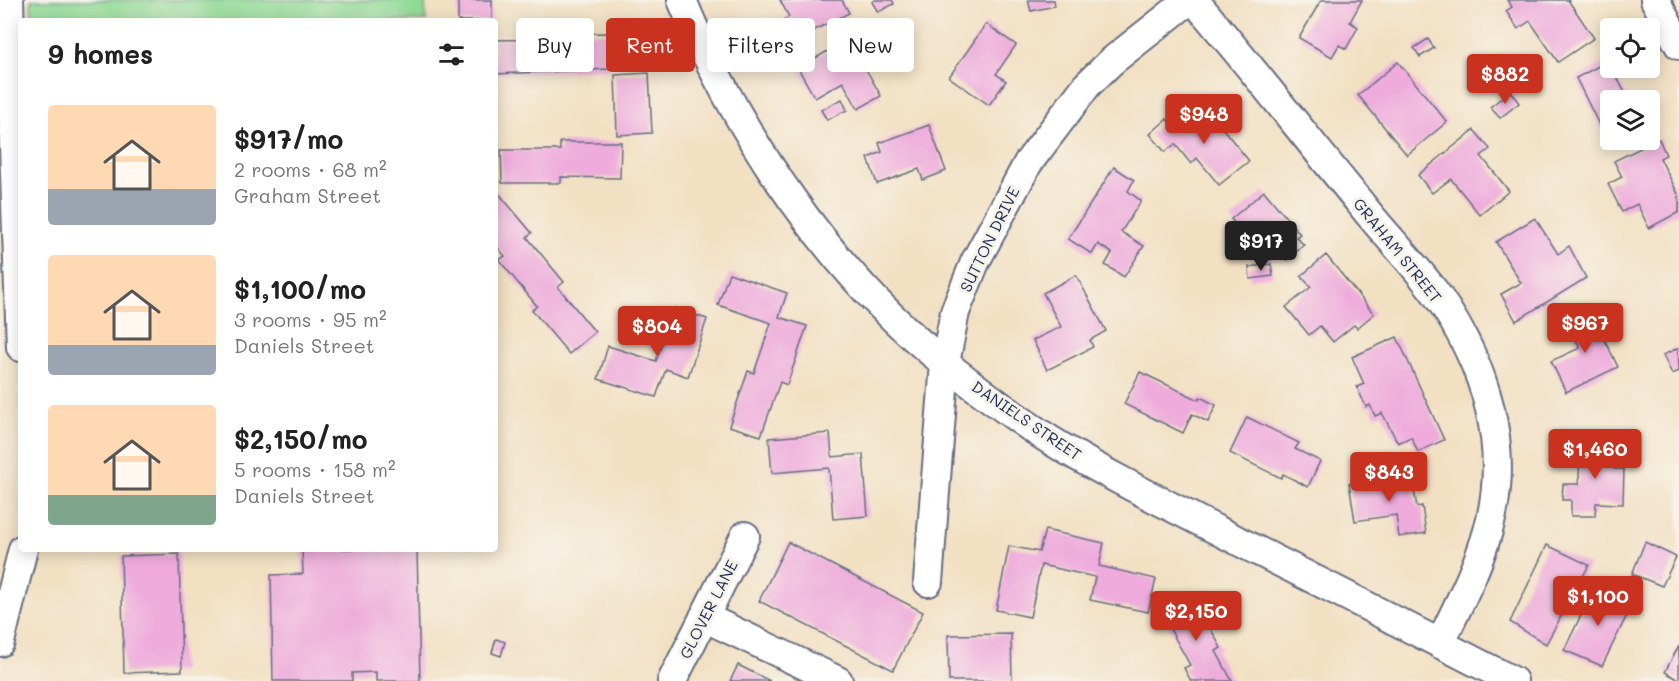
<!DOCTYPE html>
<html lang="en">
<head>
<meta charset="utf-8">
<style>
  :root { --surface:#fff; --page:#f6f6f6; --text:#222; --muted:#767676; --accent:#c8321e }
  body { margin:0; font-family:Mali,sans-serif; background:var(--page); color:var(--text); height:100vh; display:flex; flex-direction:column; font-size:22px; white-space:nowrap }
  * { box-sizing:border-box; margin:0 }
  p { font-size:20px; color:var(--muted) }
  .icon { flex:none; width:33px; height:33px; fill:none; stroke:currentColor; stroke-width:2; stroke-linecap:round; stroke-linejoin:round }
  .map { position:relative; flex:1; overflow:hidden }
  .side { position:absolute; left:18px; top:18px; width:480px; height:534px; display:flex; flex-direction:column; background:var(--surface); border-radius:6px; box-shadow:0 3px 15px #0003 }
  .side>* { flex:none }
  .top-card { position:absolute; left:516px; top:18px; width:570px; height:54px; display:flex; gap:12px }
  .buttons { position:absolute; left:1600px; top:18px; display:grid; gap:12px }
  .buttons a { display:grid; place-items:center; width:60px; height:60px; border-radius:6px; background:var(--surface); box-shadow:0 3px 15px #0003; font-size:30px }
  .price { position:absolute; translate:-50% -51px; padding:0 14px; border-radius:6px; background:var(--accent); color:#fff; font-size:20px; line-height:39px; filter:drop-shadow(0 2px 3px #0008) }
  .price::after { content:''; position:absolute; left:50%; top:36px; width:18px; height:14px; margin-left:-9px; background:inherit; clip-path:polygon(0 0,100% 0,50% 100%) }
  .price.selected { background:#222; color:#fff }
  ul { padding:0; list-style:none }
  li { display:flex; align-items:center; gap:18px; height:150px; padding:0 30px }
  li span { display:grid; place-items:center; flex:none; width:168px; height:120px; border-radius:6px; color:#555 }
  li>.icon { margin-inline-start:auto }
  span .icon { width:72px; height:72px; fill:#fffc; stroke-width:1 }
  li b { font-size:26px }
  h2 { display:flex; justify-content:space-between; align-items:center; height:72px; padding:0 30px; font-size:26px }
  .pill { padding:0 21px; border-radius:6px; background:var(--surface); box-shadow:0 3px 15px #0003; font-size:21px; line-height:54px }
  .pill.selected { background:var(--accent); color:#fff }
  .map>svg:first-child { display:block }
</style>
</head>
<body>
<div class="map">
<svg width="1679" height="681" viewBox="0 0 1679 681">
  <rect width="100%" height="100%" fill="#f7f3e8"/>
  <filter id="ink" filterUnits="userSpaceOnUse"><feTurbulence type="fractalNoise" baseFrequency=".0167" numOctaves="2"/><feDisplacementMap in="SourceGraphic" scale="12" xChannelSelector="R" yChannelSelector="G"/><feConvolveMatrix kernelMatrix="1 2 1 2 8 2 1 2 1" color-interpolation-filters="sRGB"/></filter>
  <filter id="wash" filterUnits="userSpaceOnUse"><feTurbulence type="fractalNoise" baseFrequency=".008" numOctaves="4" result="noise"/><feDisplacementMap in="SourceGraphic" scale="24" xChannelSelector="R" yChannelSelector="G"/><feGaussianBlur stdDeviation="1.35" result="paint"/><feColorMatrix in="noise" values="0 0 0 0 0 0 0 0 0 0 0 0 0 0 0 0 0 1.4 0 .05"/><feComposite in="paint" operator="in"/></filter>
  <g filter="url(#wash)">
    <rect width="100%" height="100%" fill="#f2e0c3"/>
    <!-- green -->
    <polygon fill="#90da96" stroke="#56847a" stroke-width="1.5" points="31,0 425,0 426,21 32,21"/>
    <g id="blocks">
      <!-- building -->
      <g fill="#eeabdc">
        <rect x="458" y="0" width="34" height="21"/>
        <polygon points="780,0 842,0 849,13 788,43 778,23 789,17"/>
        <polygon points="875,0 892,0 894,4 878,12 872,2"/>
        <polygon points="1028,0 1054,0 1055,6 1031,11"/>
        <polygon points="1321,0 1362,0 1350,22 1358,27 1346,49 1339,45 1332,57 1299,38"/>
        <polygon points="1507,0 1568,0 1594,38 1558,62 1530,21 1518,29 1506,11 1512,7"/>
        <polygon points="986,24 1016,45 996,74 1006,81 989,105 949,77"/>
        <polygon points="609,33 610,69 495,74 495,40 549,39 549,34"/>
        <polygon points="849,39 881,96 858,109 843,82 815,98 798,68"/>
        <polygon points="1428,39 1434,48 1420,57 1414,48"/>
        <polygon points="1608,61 1629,100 1611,100 1611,141 1608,143 1576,78"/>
        <polygon points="1398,62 1447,122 1407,155 1358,95"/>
        <polygon points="649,73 652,133 617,135 615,75"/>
        <polygon points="1510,91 1519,103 1500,118 1490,107"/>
        <polygon points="842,99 847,110 827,120 821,110"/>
        <polygon points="1206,108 1249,161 1219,185 1197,158 1191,164 1175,144 1165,152 1150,134 1167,119 1177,132"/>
        <polygon points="929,125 946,171 923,180 919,169 877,184 868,158 882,152 879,143"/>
        <polygon points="1474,130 1490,149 1481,156 1509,191 1480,215 1451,179 1432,193 1418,175"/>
        <polygon points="1659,139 1666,155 1660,158 1679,196 1679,212 1649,228 1637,204 1622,212 1608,184 1622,177 1614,161"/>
        <polygon points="560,142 621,142 620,178 561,177 561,183 502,183 501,150 560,150"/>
        <polygon points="1114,167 1134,180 1128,191 1141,201 1121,232 1144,246 1124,277 1105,265 1112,253 1098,244 1092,254 1068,239"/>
        <polygon points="495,189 532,233 527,237 564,282 558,287 595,332 569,354 532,310 537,306 499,260 505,256 495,244"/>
        <polygon points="1264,191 1300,234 1296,237 1304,245 1287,260 1280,251 1267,262 1231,219"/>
        <polygon points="1535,218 1558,254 1569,246 1586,278 1516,321 1501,294 1521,283 1496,242"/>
        <polygon points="1326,255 1374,314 1357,328 1354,325 1333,342 1320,326 1309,335 1286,307 1311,287 1301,276"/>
        <polygon points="1271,264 1273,276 1250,279 1249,267"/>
        <polygon points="729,273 787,293 779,317 807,326 787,385 780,382 761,436 729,426 748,371 754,373 771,323 718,305"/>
        <polygon points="1076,275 1106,331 1090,340 1093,347 1047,370 1033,340 1061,327 1043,293"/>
        <polygon points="674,308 707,319 688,377 666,369 656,397 598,379 608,346 656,361"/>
        <polygon points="1590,310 1618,367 1566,392 1551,361 1580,348 1567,321"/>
        <polygon points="1397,337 1444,440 1418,452 1411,437 1398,443 1382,413 1375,416 1370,405 1366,407 1357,387 1364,384 1352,357"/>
        <polygon points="1678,348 1679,371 1672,374 1663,355"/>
        <polygon points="1140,372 1199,400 1200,397 1216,405 1208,422 1192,414 1183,433 1124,404"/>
        <polygon points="1247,417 1299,443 1295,449 1320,461 1308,487 1283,474 1281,478 1230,453"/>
        <polygon points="830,433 832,457 863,454 868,516 833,519 829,468 772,473 769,438"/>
        <polygon points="1580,442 1615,443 1614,469 1624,469 1623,504 1596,503 1595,516 1571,516 1571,500 1562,500 1563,484 1579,484"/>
        <polygon points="1411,474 1417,507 1422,506 1426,533 1399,537 1396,515 1355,521 1349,483"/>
        <polygon points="1045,530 1104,543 1099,566 1156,579 1148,612 1090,600 1095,577 1041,565 1030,617 996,610 1009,546 1039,552"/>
        <polygon points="788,542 923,612 893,670 759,601"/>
        <polygon points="1645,542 1676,557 1662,586 1632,574"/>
        <polygon points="1547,545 1589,565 1546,644 1510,622"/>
        <polygon points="302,549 417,549 420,681 376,681 376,672 352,673 352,681 273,681 271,575 303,574"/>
        <polygon points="179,554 182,671 124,673 121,556"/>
        <polygon points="1595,587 1632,605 1602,666 1564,650"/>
        <polygon points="1193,596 1221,648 1216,651 1232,681 1191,681 1184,668 1190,665 1161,613"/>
        <polygon points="1011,634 1012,681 949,681 948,635"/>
        <polygon points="496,639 505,642 501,656 492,653"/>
        <polygon points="1679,645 1679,680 1665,672"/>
        <polygon points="738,665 770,681 730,681"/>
      </g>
    </g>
  </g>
  <g filter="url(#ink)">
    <use href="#blocks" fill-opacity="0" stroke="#666d81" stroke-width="1.5"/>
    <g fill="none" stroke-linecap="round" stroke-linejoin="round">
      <defs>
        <g id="minor">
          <polyline points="9,0 21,347"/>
          <path d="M682,0C736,133 833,276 947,365C980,391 1015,418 1050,440C1116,481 1187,514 1256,550C1342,593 1428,637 1513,681"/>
          <path d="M1194,0C1251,67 1305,136 1361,204C1385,235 1414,263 1437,295C1485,364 1512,447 1488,531C1477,570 1457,607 1440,644"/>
          <polyline points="1655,0 1679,45"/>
          <polyline points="928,582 945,363 955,312 975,262 1028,163 1087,85 1112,61 1189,0"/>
          <polyline points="704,617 838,681"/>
          <polyline points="0,642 23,549"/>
          <polyline points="672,681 745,536"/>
        </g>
      </defs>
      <!-- minor casing -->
      <use href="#minor" stroke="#666d81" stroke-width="32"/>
      <!-- minor -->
      <use href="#minor" stroke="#fff" stroke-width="28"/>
    </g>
  </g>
  <g text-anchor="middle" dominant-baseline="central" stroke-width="6" stroke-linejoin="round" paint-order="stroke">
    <!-- street labels -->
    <g font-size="16" fill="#1b2f5e" stroke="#f7f3e8">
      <text transform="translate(989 239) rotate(-64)">SUTTON DRIVE</text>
      <text transform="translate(1398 250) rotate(51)">GRAHAM STREET</text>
      <text transform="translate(1027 420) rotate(34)">DANIELS STREET</text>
      <text transform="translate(708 609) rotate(-63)">GLOVER LANE</text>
    </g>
  </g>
</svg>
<div class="buttons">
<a><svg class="icon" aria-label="locate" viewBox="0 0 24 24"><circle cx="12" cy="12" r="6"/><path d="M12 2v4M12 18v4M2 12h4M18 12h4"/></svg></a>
<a><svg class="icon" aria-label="layers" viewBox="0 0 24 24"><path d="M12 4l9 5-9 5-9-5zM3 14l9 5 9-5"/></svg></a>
</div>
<b class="price" style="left:1505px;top:105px">$882</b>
<b class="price" style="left:1204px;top:145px">$948</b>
<b class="price selected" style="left:1261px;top:272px">$917</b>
<b class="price" style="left:1585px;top:354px">$967</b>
<b class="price" style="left:657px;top:357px">$804</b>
<b class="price" style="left:1595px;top:480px">$1,460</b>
<b class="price" style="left:1389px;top:503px">$843</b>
<b class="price" style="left:1598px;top:627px">$1,100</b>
<b class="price" style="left:1196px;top:642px">$2,150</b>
<div class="top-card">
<a class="pill">Buy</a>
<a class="pill selected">Rent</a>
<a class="pill">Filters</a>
<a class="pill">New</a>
</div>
<section class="side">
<h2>9 homes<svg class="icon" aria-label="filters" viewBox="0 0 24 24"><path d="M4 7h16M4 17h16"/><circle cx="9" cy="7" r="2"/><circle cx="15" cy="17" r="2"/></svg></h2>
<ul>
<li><span style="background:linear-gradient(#ffd9b3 70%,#9aa5b1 0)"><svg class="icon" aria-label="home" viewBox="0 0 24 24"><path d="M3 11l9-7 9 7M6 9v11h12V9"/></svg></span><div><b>$917/mo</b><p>2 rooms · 68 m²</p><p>Graham Street</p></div></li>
<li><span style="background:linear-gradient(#ffd9b3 75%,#9aa5b1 0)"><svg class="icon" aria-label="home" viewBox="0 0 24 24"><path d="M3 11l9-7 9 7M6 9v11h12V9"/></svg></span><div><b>$1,100/mo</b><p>3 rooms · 95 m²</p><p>Daniels Street</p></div></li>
<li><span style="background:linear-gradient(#ffd9b3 75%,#7fa58c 0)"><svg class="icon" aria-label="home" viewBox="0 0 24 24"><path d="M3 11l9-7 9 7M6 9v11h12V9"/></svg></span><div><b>$2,150/mo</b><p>5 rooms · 158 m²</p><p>Daniels Street</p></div></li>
</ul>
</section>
</div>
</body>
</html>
